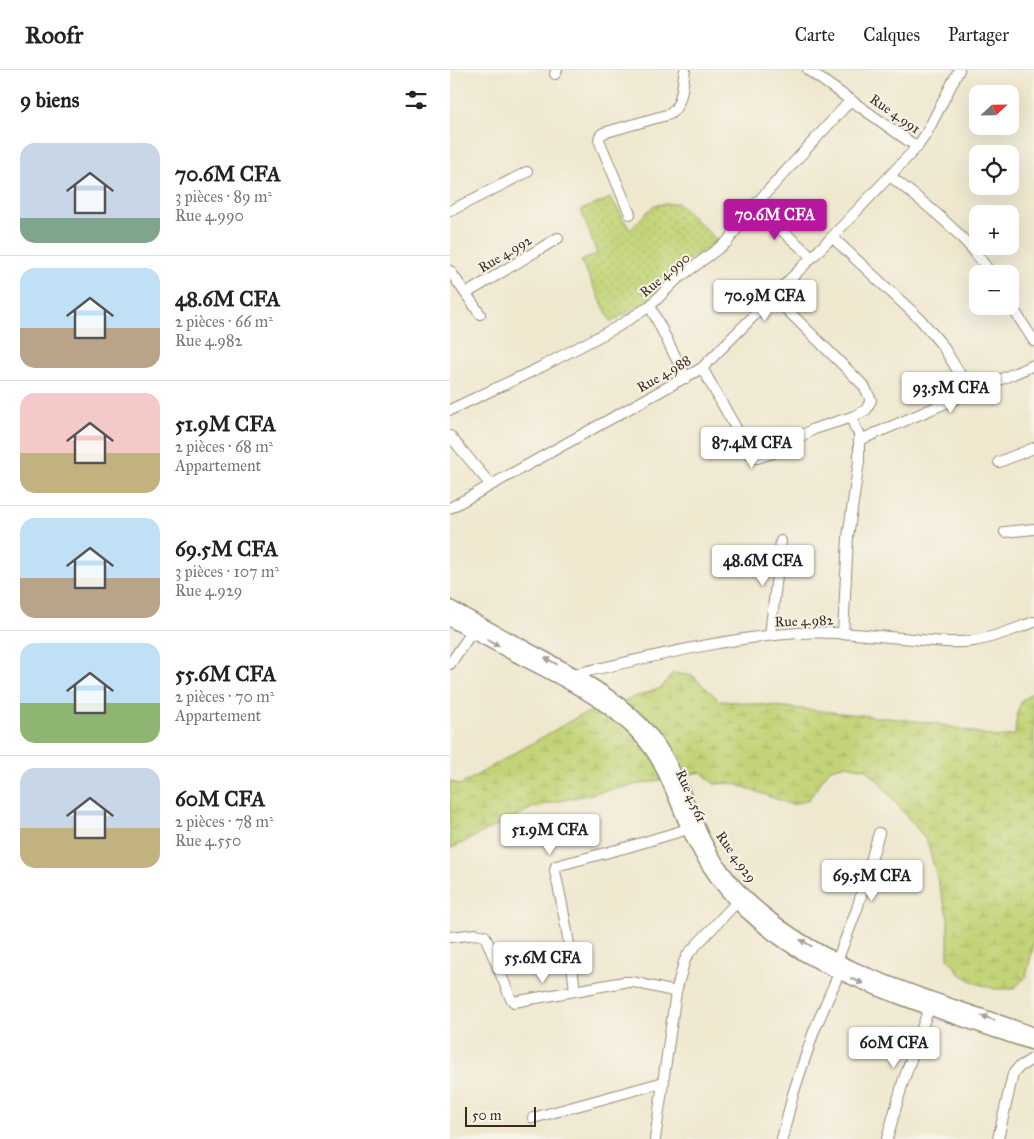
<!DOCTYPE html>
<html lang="fr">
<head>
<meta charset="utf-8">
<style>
  :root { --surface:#fff; --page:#f6f6f6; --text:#222; --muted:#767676; --line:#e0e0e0; --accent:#b5179e }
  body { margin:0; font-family:"IM FELL Great Primer",serif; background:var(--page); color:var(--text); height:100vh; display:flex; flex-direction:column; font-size:19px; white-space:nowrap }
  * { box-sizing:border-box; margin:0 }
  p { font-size:16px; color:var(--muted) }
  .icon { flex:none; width:28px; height:28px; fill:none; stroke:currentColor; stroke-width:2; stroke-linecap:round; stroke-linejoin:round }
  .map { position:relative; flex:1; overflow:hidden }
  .sheet { display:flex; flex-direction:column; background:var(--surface); width:450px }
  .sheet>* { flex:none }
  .needle { width:32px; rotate:68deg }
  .buttons { position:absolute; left:519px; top:15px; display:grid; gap:10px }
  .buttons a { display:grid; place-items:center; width:50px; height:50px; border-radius:10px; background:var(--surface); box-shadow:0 5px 20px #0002; font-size:25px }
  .scale { position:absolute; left:15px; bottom:12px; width:71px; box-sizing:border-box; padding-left:5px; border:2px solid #3b2a1e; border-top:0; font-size:14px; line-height:18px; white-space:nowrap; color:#3b2a1e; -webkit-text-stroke:4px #f7f3e8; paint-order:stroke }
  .price { position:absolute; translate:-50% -42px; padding:0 11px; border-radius:5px; background:#fff; color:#222; font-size:16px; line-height:32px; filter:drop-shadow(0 1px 2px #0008) }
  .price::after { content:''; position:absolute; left:50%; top:30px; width:15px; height:11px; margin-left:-8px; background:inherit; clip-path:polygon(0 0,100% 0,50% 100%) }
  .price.active { background:var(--accent); color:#fff }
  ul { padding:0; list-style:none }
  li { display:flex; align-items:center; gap:15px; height:125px; padding:0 20px }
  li+li { border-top:1px solid var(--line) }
  li span { display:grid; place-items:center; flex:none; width:140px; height:100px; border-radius:15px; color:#555 }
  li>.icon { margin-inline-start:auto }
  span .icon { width:60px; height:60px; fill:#fffc; stroke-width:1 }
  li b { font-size:21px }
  h2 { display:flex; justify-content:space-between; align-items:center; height:60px; padding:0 20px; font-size:21px }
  header { display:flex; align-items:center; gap:30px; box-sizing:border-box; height:70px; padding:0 25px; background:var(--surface); border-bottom:1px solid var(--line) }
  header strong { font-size:24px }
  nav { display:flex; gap:28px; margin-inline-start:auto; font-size:18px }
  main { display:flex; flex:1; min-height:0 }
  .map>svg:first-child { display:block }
</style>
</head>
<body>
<header>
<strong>Roofr</strong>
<nav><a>Carte</a><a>Calques</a><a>Partager</a></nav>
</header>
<main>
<section class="sheet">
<h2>9 biens<svg class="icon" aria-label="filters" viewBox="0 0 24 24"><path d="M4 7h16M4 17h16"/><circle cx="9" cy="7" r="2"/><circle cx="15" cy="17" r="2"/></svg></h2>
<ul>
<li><span style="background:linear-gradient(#c9d6e8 75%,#7fa58c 0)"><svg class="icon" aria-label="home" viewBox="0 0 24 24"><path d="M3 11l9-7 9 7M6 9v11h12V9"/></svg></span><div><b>70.6M CFA</b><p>3 pièces · 89 m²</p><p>Rue 4.990</p></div></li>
<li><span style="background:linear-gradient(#bfe0f5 60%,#b9a48a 0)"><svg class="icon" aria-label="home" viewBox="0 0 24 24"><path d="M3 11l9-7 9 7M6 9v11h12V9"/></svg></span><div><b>48.6M CFA</b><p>2 pièces · 66 m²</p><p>Rue 4.982</p></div></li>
<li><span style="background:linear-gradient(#f6c9c9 60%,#c2b280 0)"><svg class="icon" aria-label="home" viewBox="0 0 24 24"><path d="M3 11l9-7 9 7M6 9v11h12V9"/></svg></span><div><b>51.9M CFA</b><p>2 pièces · 68 m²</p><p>Appartement</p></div></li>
<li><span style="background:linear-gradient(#bfe0f5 60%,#b9a48a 0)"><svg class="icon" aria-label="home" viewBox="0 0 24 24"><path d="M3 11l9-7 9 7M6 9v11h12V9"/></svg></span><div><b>69.5M CFA</b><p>3 pièces · 107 m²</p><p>Rue 4.929</p></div></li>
<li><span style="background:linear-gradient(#bfe0f5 60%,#8fb573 0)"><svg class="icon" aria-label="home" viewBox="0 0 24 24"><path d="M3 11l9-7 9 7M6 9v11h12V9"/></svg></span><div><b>55.6M CFA</b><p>2 pièces · 70 m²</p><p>Appartement</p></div></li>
<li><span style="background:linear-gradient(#c9d6e8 60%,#c2b280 0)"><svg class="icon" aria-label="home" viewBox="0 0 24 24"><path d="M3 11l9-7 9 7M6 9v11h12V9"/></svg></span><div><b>60M CFA</b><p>2 pièces · 78 m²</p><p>Rue 4.550</p></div></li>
</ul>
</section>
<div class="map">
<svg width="584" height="1069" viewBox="0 0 584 1069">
  <defs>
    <pattern id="grass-dots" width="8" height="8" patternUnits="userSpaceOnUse" patternTransform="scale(1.25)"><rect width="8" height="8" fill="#c2d477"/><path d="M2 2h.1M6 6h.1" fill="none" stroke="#a8b666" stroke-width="1.8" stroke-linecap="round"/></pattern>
    <pattern id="wetland-marsh" width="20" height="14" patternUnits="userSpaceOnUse" patternTransform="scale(1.25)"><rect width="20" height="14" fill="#c2d477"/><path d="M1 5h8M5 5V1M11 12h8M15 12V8" fill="none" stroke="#a8b666"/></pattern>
  </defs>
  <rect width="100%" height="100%" fill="#f7f3e8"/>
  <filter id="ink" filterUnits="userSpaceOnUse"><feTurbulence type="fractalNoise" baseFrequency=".02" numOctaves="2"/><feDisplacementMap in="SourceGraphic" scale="10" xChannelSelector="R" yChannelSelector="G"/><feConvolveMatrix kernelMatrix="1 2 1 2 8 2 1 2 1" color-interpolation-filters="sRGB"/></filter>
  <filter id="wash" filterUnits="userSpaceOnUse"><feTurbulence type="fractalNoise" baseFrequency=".0096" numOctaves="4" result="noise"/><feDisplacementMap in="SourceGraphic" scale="20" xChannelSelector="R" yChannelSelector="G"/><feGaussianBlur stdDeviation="1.12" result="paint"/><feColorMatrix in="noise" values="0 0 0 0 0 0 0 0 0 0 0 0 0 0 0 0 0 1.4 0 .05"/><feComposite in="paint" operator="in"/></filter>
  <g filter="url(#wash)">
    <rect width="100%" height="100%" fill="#efe8cf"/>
    <!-- grass -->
    <polygon fill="url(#grass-dots)" stroke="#7e7f4a" points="161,128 180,160 204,135 228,133 268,171 227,197 203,228 161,252 131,191 147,184 131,140"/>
    <!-- wetland -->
    <path fill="url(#wetland-marsh)" stroke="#7e7f4a" d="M223,603L243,606L270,631L288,632L484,653L546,667L565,665C566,650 566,627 584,623V872L576,907L563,919H545L526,913L510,904L498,888V848L477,771L429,712L416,699L397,695L380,699L359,729L342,735L283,713L264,714L251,702L149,722L84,737L0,779V711L10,715L129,646L211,618Z"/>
  </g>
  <g filter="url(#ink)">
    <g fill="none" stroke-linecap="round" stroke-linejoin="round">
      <defs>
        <g id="minor">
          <polyline points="358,0 467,77"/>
          <polyline points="105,4 107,0"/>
          <path d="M440,106C477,135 515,164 541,204"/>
          <polyline points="304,136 362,187"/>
          <polyline points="0,141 77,102"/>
          <path d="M180,144L149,70L150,66L153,63L220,44C233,34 232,15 235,0"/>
          <polyline points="382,167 470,249 492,275 521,322"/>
          <polyline points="0,201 30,244"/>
          <polyline points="17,223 108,168"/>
          <polyline points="560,234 584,271"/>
          <polyline points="200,236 236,308"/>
          <polyline points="252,298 300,383 307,388 337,378 351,366 364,359 402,347 416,340 421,330 414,316 323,226"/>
          <polyline points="0,340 91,297 167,257 200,236 226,210 277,172 304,136 401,30"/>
          <polyline points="0,366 40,414"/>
          <polyline points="410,370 584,295"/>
          <polyline points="549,392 584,378"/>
          <polyline points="0,438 252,298 382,167 467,77 476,64 509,0"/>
          <polyline points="555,462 584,459"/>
          <polyline points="393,564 398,467 409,391 409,363 405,358 402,347"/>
          <polyline points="320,565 331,471"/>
          <polyline points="0,594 22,562"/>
          <path d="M124,604C198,588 273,568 348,563C386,561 424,566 462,569C481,571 503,574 523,571C544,568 564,559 584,552"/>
          <polyline points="0,867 26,864 35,866 61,929 64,932 174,912 183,912 226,922"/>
          <polyline points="387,891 407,839 429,763"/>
          <path d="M125,921C121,880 114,841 105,801L106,796L178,777L238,759"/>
          <polyline points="83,1048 214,1012"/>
          <polyline points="205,1069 226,922 234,892 238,884 287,832"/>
          <polyline points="332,1069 343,1024 364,961 389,903"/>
          <polyline points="437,1069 453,1012 479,938"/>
          <polyline points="548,1069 563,1004 569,997 584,988"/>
        </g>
        <g id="major">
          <path d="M0,537C27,552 55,567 83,582C130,607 185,635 213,682C231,710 240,744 256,774C269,799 289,823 311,841C388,907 491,929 584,964"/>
          <path d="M0,550C22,562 45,574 67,586C115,610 177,640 206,687C219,709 227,733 237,756C253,792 276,825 306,850C348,887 396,907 448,927C493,944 539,959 584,974"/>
        </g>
      </defs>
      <!-- minor casing -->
      <use href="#minor" stroke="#958976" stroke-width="12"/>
      <!-- major casing -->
      <use href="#major" stroke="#958976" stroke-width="15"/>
      <!-- minor -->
      <use href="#minor" stroke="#fff" stroke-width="10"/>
      <!-- major -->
      <use href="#major" stroke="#fff" stroke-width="12"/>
    </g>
    <!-- one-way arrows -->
    <defs><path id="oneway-solid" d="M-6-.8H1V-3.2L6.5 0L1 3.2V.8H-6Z" transform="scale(1.25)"/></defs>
    <g fill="#a79f9a">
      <use href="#oneway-solid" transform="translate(43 573) rotate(28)"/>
      <use href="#oneway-solid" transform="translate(101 591) rotate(-152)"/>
      <use href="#oneway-solid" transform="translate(356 873) rotate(-150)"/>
      <use href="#oneway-solid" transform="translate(407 911) rotate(23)"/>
      <use href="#oneway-solid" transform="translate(538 948) rotate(-162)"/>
    </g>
  </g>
  <g text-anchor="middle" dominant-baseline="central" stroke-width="4" stroke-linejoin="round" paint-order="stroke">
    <!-- street labels -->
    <g font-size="14" fill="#3b2a1e" stroke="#f7f3e8">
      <text transform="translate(445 44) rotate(35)">Rue 4.991</text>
      <text transform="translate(55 184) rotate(-31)">Rue 4.992</text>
      <text transform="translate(215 205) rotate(-40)">Rue 4.990</text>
      <text transform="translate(214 304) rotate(-30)">Rue 4.988</text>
      <text transform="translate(354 551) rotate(-2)">Rue 4.982</text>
      <text transform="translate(241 726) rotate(66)">Rue 4.561</text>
      <text transform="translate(286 787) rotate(55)">Rue 4.929</text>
    </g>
  </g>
</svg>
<div class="buttons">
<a><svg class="needle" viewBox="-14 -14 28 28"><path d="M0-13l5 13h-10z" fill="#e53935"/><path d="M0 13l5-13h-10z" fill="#767676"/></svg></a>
<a><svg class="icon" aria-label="locate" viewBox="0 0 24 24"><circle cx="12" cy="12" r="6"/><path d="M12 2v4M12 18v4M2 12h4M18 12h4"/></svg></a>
<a>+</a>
<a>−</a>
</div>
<div class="scale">50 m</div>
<b class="price active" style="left:325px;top:171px">70.6M CFA</b>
<b class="price" style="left:315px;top:252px">70.9M CFA</b>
<b class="price" style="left:501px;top:344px">93.5M CFA</b>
<b class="price" style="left:302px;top:399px">87.4M CFA</b>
<b class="price" style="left:313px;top:517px">48.6M CFA</b>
<b class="price" style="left:100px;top:786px">51.9M CFA</b>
<b class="price" style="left:422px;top:832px">69.5M CFA</b>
<b class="price" style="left:93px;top:914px">55.6M CFA</b>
<b class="price" style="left:444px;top:999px">60M CFA</b>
</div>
</main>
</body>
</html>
